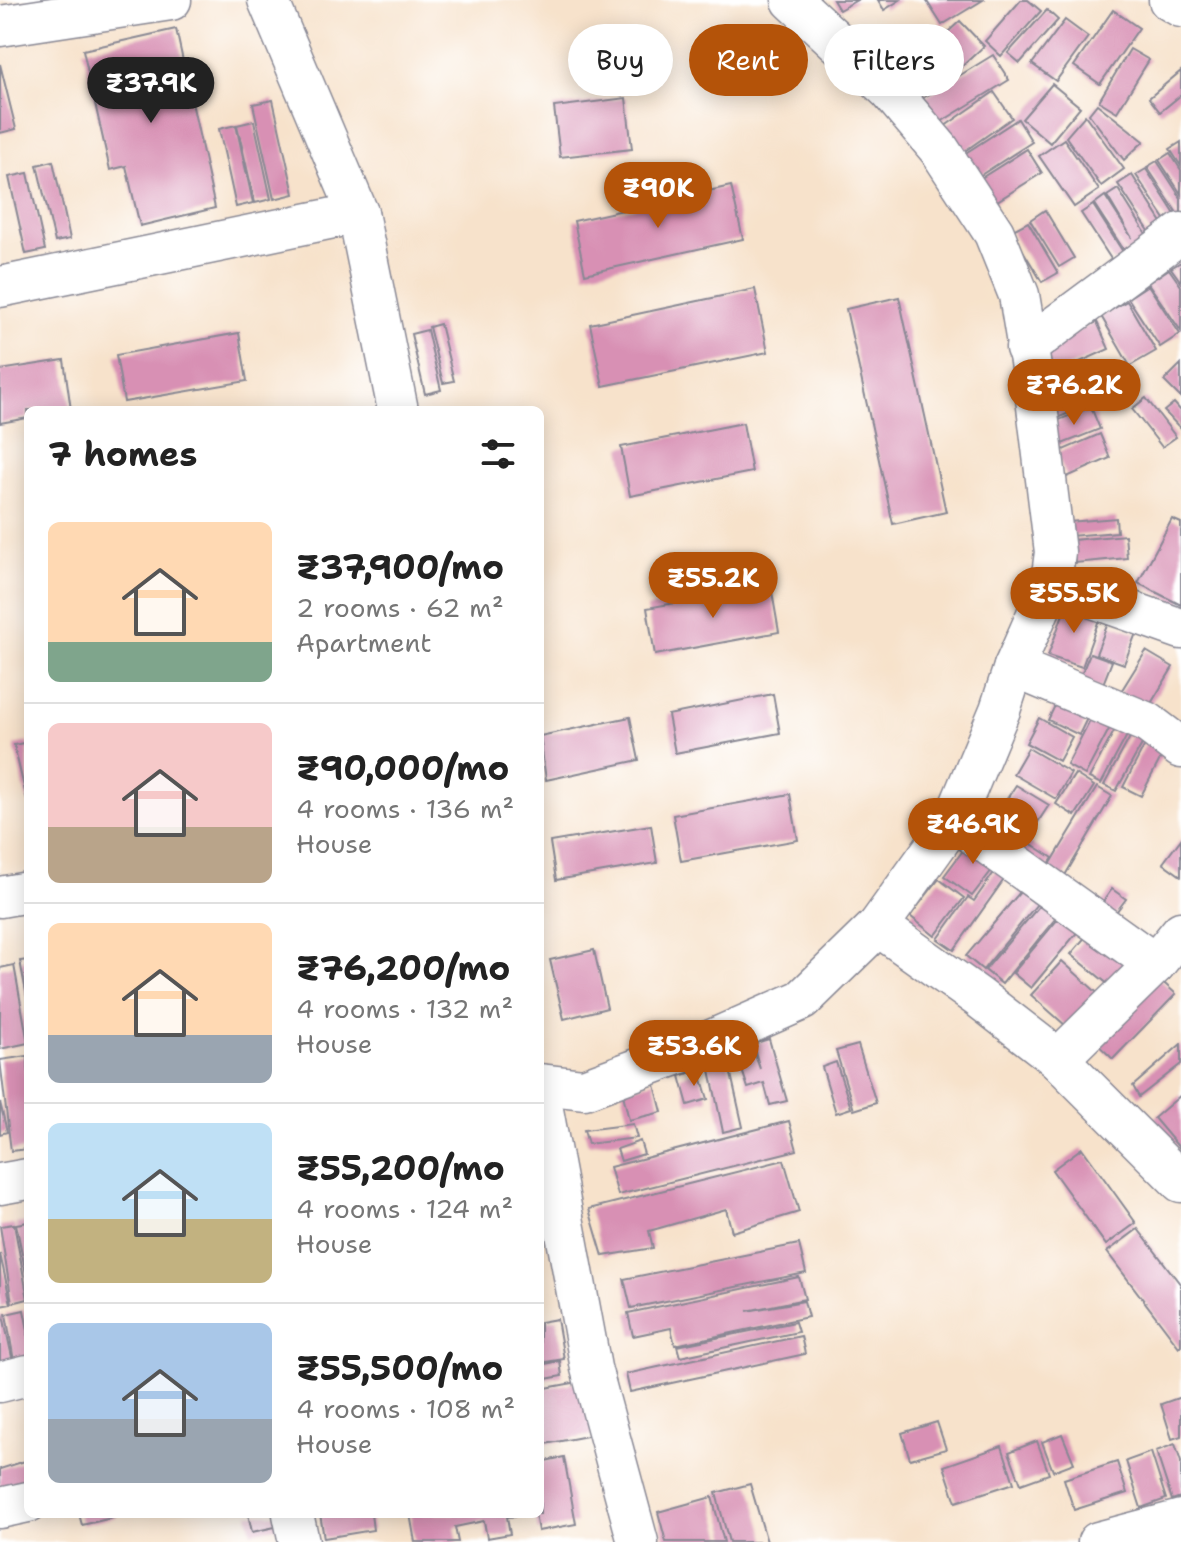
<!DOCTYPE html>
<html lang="en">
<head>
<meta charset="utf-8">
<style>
  :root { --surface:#fff; --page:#f2f2f2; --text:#222; --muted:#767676; --line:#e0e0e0; --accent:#b45309 }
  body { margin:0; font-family:"Shantell Sans",sans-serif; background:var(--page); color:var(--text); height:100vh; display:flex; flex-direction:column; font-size:30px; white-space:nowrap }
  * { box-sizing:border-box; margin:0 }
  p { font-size:26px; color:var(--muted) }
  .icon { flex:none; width:44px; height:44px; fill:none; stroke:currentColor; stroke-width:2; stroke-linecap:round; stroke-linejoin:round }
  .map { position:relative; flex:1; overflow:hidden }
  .sheet { position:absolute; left:24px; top:406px; width:520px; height:1112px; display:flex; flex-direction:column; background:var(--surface); border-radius:12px; box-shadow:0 4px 20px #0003 }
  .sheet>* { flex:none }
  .guide { position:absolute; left:568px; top:24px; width:492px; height:72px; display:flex; gap:16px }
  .price { position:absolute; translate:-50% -68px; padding:0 18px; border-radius:28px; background:var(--accent); color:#fff; font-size:26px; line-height:52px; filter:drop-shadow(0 2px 4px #0008) }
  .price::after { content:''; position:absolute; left:50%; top:48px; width:24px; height:18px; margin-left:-12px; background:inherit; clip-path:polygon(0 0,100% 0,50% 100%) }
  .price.active { background:#222; color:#fff }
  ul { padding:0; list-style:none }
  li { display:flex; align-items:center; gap:24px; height:200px; padding:0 24px }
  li+li { border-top:2px solid var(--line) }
  li span { display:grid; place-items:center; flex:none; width:224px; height:160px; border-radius:12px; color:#555 }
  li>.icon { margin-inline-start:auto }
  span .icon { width:96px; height:96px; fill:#fffc; stroke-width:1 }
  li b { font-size:34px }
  h2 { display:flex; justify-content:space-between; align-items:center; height:96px; padding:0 24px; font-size:34px }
  .chip { padding:0 28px; border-radius:36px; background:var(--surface); box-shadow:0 4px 20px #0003; font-size:28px; line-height:72px }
  .chip.active { background:var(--accent); color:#fff }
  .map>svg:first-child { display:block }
</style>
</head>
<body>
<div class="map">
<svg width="1181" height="1542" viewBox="0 0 1181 1542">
  <rect width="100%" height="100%" fill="#fff"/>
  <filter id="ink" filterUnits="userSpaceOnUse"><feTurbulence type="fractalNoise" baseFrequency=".0125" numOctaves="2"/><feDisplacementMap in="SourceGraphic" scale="16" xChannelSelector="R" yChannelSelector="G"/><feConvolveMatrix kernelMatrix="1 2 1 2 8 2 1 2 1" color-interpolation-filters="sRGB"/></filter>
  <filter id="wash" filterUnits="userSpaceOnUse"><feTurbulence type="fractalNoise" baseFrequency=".006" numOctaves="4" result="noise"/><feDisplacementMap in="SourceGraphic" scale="32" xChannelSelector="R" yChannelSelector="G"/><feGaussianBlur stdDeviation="1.8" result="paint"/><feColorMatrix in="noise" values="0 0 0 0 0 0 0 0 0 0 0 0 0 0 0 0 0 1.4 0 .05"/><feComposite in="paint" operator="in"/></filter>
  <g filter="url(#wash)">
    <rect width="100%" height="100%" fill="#f7e2cb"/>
    <g id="blocks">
      <!-- building -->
      <g fill="#d890b4">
        <polygon points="833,0 857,0 839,10"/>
        <polygon points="878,0 900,0 884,10"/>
        <polygon points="926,0 983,0 942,25"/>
        <polygon points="1021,0 1028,0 1041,11 1001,56 985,41"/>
        <polygon points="1047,10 1058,20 1020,63 1008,53"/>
        <polygon points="1113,10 1139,28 1100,84 1074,66"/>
        <polygon points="1065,20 1088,37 1056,81 1032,64"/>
        <polygon points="960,21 984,46 959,69 935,44"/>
        <polygon points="176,29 215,208 140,226 126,166 110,170 83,50"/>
        <polygon points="1130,49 1149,60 1117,112 1099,101"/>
        <polygon points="934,50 950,75 936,84 920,59"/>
        <polygon points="993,55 1009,80 931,128 915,103"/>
        <polygon points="0,64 16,129 0,133"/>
        <polygon points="1181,71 1181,95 1160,112 1149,98"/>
        <polygon points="1052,84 1080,107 1050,143 1022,119"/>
        <polygon points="994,92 1012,118 956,157 938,131"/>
        <polygon points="626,98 632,149 560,157 554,107"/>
        <polygon points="273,100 294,194 274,199 253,104"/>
        <polygon points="1097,104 1144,141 1124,160 1089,114"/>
        <polygon points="1085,115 1124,169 1101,186 1066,137"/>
        <polygon points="1018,119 1032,142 970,182 955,160"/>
        <polygon points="254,121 271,199 255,203 237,125"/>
        <polygon points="236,125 253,203 236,207 219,129"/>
        <polygon points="1064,139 1099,190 1074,207 1039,156"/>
        <polygon points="1181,142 1181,166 1170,149"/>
        <polygon points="1027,149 1042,173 989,206 975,182"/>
        <polygon points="1170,153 1181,170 1181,194 1159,160"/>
        <polygon points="53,161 70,239 55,242 37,165"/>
        <polygon points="1157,161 1181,198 1181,219 1147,167"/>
        <polygon points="1146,169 1178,219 1169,225 1136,175"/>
        <polygon points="28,173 45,250 26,254 9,177"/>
        <polygon points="1132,175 1168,232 1155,240 1118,184"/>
        <polygon points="731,186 743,239 585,274 574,221"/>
        <polygon points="1118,189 1150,240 1126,253 1094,204 1105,196 1132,238 1107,196"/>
        <polygon points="1093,205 1125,255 1113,262 1081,213"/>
        <polygon points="1045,210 1074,258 1059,267 1030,220"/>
        <polygon points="1028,222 1058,273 1042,282 1011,231"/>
        <polygon points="1181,262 1181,282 1171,268"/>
        <polygon points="1169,269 1181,286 1181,331 1148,283"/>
        <polygon points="1148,285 1180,334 1160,347 1128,298"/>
        <polygon points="755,289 768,352 603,386 590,324"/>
        <polygon points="899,297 946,512 893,524 846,309"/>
        <polygon points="1127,301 1156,351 1130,366 1101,316"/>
        <polygon points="1097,322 1109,349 1051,375 1039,349"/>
        <polygon points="440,324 454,381 443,383 429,327"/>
        <polygon points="427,330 441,390 425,394 411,334"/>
        <polygon points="239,333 247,381 124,402 116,355"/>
        <polygon points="64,360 71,410 28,410 28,418 0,423 0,370"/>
        <polygon points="1181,364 1181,398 1164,381"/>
        <polygon points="1081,365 1087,380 1056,394 1049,379"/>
        <polygon points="1089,384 1096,402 1050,421 1043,404"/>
        <polygon points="1146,398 1176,437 1162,447 1132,409"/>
        <polygon points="1174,403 1181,411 1181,429 1164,411"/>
        <polygon points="1091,407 1100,429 1057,446 1049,424"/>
        <polygon points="743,423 752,472 630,496 621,447"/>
        <polygon points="1100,434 1110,458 1067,477 1056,453"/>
        <polygon points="1116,518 1117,532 1058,537 1057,523"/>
        <polygon points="1172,519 1181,523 1181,605 1138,583"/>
        <polygon points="1125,535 1127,558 1075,563 1073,540"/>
        <polygon points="771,586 779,632 655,655 647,608"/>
        <polygon points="1067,603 1101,614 1082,667 1048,656"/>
        <polygon points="1108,623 1136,633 1124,664 1096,654"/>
        <polygon points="1146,651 1173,667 1147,710 1120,693"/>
        <polygon points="1090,653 1112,661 1101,689 1079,680"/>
        <polygon points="1061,693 1092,708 1079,735 1048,720"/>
        <polygon points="773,694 780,733 675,753 668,715"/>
        <polygon points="1095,710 1114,720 1085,775 1067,765"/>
        <polygon points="630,717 639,760 546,780 540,736"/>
        <polygon points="1039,718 1072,737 1059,761 1026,743"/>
        <polygon points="1119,722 1131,728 1101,784 1089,778"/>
        <polygon points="1134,730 1146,737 1116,791 1104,785"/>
        <polygon points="1149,737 1167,746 1141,796 1123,787"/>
        <polygon points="28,742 28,799 27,800 14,745"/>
        <polygon points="1028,748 1071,773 1056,799 1013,774"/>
        <polygon points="1075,774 1094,786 1075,816 1056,804"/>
        <polygon points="1016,785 1049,805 1034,828 1001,808"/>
        <polygon points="1097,787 1112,796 1061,882 1045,873"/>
        <polygon points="790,794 798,840 681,861 673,815"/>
        <polygon points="651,825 657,863 556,880 550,842"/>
        <polygon points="1007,828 1053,858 1042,874 996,844"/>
        <polygon points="974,836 1002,857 972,896 944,876"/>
        <polygon points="1181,839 1181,876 1163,863"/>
        <polygon points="1000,864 1010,871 954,950 938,939 968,897 974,901"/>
        <polygon points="939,879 964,898 935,936 910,916"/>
        <polygon points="1026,885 1042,898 983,970 966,956"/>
        <polygon points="1112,889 1126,899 1110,920 1097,910"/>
        <polygon points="1045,899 1061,912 1002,984 985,970"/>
        <polygon points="1067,908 1085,923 1031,988 1013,973"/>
        <polygon points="1097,923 1144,962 1119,993 1071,954"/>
        <polygon points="594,950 607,1008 564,1019 550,960"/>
        <polygon points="28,960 28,996 27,997 20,961"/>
        <polygon points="1062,961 1104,999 1074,1033 1031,995"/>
        <polygon points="14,965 28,1043 0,1049 0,968"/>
        <polygon points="1155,975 1176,994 1113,1059 1093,1040"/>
        <polygon points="769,1039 787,1101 770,1105 764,1083 748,1088 736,1052 752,1047 760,1069 753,1044"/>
        <polygon points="1181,1044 1181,1064 1139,1097 1133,1086"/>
        <polygon points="858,1045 876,1103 854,1110 836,1051"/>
        <polygon points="28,1056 28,1149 11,1151 0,1060"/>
        <polygon points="728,1061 743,1127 723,1132 709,1065"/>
        <polygon points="836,1062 851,1108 836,1113 822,1067"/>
        <polygon points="699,1070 708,1099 688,1105 680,1076"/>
        <polygon points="654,1081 662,1112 629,1120 622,1090"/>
        <polygon points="1181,1095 1181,1150 1154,1118"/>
        <polygon points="0,1102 7,1132 0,1134"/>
        <polygon points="789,1121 797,1150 618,1195 610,1167"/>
        <polygon points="633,1124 637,1138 588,1144 584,1130"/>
        <polygon points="640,1141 644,1154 621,1161 617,1149"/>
        <polygon points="1082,1148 1136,1223 1106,1245 1052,1170"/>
        <polygon points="784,1160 799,1212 732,1232 726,1209 649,1231 653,1248 603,1256 589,1209"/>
        <polygon points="28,1222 28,1278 27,1278 16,1224"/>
        <polygon points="14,1224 28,1299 12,1303 0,1226"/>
        <polygon points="1138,1229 1181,1285 1181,1345 1179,1347 1107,1252"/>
        <polygon points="799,1244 806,1273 631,1308 624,1279"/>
        <polygon points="0,1254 11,1304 0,1306"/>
        <polygon points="799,1277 805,1299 747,1311 804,1301 808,1317 675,1345 671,1328 633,1336 628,1313"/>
        <polygon points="24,1310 28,1330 28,1365 15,1367 6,1314"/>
        <polygon points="0,1315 3,1315 14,1367 0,1370"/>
        <polygon points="557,1319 564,1359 540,1363 540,1322"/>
        <polygon points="795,1322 798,1332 680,1357 677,1346"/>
        <polygon points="801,1336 805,1354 630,1392 626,1374"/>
        <polygon points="560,1361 562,1376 540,1380 540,1365"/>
        <polygon points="584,1381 593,1435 540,1445 540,1389"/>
        <polygon points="1181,1397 1181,1436 1172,1439 1161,1404"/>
        <polygon points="937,1422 946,1449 910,1459 902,1433"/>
        <polygon points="1062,1434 1074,1463 1053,1471 1042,1442"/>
        <polygon points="1037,1441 1049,1474 1021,1484 1009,1452"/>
        <polygon points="1175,1444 1181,1462 1181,1497 1172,1500 1156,1451"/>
        <polygon points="1002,1446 1014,1483 956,1502 944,1466"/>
        <polygon points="1151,1452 1166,1499 1141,1508 1126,1461"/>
        <polygon points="564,1457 576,1524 538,1531 535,1514 540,1514 540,1462"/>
        <polygon points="28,1460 28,1484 0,1493 0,1469"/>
        <polygon points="1117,1462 1127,1493 1074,1510 1064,1479"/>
        <polygon points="750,1484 767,1542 729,1542 716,1493"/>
        <polygon points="712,1497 724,1542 666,1542 658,1512"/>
        <polygon points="79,1514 115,1514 116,1517 82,1525"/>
        <polygon points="248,1514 287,1514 289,1524 252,1532"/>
        <polygon points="320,1514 371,1514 373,1530 324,1538"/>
        <polygon points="410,1514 517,1514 517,1516 507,1517 510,1534 487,1538 484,1521 455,1527 458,1542 415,1542"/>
      </g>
    </g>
  </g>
  <g filter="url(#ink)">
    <use href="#blocks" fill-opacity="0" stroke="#898894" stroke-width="2"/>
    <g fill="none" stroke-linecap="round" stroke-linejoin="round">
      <defs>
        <g id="minor">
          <polyline points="1169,0 1181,7"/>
          <polyline points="0,26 171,0"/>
          <polyline points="358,213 398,410"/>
          <polyline points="0,287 358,213 268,0"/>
          <polyline points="1026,348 1181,233"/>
          <polyline points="1051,583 1181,629"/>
          <polyline points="1014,667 1148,723 1181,748"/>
          <polyline points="954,820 1155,964 1181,932"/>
          <polyline points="0,897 28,892"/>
          <polyline points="878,926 978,997 1058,1059 1181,1182"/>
          <polyline points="1058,1059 1155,964"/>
          <polyline points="540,1084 584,1089 689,1050 802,1000 878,926 954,820 1000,710 1014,667 1051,583 1055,552 1036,398 1019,295 994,233 939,149 890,91 792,0"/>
          <polyline points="540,1094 591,1368 638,1542"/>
          <polyline points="0,1184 28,1179"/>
          <polyline points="0,1382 28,1375"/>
          <polyline points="0,1508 28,1502"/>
          <polyline points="293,1514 299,1542"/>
          <polyline points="1098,1542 1181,1520"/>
        </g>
      </defs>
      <!-- minor casing -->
      <use href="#minor" stroke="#898894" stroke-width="43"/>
      <!-- minor -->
      <use href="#minor" stroke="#fff" stroke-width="40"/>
    </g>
  </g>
</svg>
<b class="price active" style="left:151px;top:125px">₹37.9K</b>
<b class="price" style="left:658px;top:230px">₹90K</b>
<b class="price" style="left:1074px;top:427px">₹76.2K</b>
<b class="price" style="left:713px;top:620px">₹55.2K</b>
<b class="price" style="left:1074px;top:635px">₹55.5K</b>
<b class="price" style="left:973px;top:866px">₹46.9K</b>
<b class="price" style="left:694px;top:1088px">₹53.6K</b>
<div class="guide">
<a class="chip">Buy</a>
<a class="chip active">Rent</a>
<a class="chip">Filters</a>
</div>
<section class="sheet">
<h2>7 homes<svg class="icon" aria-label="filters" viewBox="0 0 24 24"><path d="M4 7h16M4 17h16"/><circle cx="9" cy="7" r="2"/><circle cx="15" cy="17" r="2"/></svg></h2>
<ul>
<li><span style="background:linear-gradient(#ffd9b3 75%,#7fa58c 0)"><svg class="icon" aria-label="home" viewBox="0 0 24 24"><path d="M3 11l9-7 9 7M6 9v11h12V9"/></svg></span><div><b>₹37,900/mo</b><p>2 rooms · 62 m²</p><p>Apartment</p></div></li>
<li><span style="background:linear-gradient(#f6c9c9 65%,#b9a48a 0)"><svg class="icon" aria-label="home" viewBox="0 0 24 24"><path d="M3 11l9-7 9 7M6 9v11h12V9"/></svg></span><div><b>₹90,000/mo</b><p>4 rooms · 136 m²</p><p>House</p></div></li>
<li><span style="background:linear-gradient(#ffd9b3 70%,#9aa5b1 0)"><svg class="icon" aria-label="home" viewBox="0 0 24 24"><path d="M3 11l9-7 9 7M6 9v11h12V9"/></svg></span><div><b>₹76,200/mo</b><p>4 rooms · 132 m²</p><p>House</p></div></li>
<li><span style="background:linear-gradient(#bfe0f5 60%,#c2b280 0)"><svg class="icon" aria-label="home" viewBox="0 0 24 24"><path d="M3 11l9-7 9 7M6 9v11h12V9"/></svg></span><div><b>₹55,200/mo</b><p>4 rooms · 124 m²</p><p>House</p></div></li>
<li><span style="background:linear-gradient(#a9c7e8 60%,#9aa5b1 0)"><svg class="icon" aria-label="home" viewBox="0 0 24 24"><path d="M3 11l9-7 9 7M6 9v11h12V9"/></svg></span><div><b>₹55,500/mo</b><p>4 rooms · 108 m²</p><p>House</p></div></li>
</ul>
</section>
</div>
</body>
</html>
